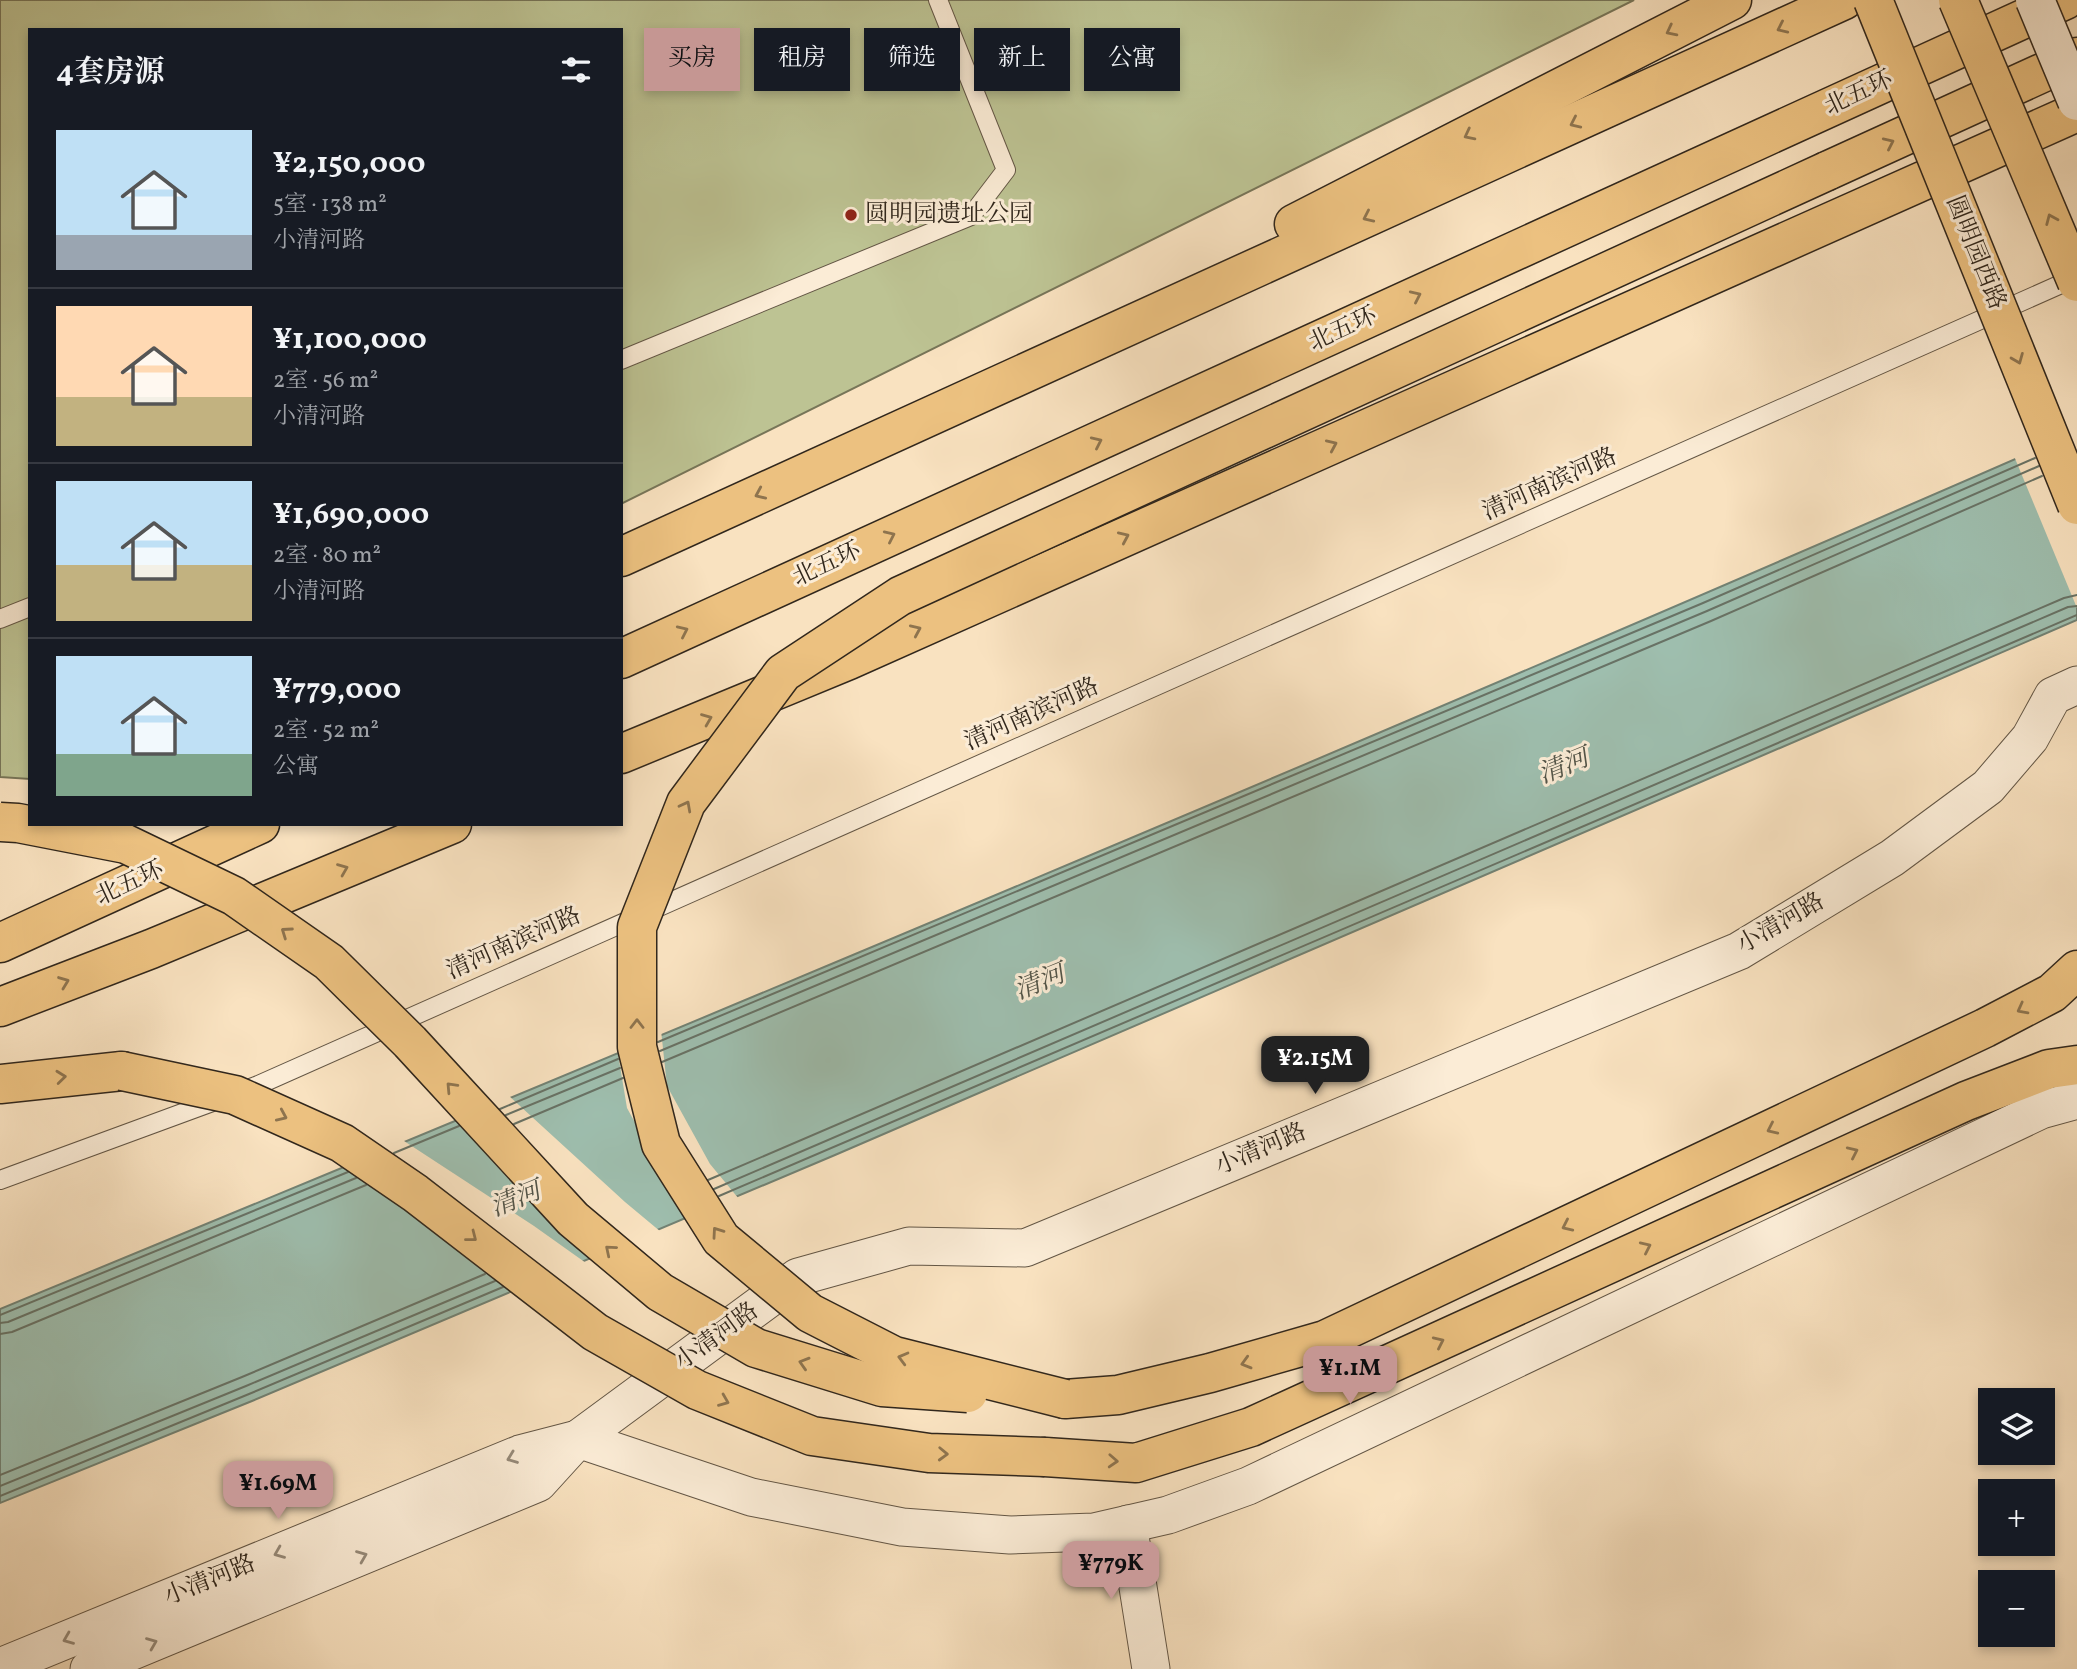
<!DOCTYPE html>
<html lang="zh">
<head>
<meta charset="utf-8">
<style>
  :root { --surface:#171b24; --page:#20242c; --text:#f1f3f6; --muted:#9ea1a6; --line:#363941; --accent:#c59692 }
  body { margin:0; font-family:Vollkorn,"Noto Serif SC",serif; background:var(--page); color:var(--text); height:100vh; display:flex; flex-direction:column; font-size:26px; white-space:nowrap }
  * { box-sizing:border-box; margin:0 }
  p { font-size:23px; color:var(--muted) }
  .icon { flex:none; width:38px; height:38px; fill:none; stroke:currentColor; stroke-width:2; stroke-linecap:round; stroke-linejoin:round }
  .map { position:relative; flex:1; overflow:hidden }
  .drawer { position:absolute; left:28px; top:28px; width:595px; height:798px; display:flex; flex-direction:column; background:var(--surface); border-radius:0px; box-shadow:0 4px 10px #0003 }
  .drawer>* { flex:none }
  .hud { position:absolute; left:644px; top:28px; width:665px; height:63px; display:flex; gap:14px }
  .tools { position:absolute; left:1978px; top:1388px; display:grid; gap:14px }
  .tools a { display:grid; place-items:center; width:77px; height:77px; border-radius:0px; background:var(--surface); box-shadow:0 4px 10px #0003; font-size:35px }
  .price { position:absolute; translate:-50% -60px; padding:0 16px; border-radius:14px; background:var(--accent); color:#111; font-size:23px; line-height:46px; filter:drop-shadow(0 2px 4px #0008) }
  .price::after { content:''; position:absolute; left:50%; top:42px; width:21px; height:16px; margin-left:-10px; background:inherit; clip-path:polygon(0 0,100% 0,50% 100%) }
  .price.on { background:#222; color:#fff }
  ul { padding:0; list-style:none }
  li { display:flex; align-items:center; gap:21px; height:175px; padding:0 28px }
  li+li { border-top:2px solid var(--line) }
  li span { display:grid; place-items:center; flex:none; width:196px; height:140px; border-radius:0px; color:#555 }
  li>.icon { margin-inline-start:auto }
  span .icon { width:84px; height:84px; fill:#fffc; stroke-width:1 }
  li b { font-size:30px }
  h2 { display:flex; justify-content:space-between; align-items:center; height:84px; padding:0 28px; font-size:30px }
  .pill { padding:0 24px; border-radius:0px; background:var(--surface); box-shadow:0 4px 10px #0003; font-size:24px; line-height:63px }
  .pill.on { background:var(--accent); color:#111 }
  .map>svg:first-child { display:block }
</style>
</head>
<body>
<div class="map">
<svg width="2077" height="1669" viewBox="0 0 2077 1669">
  <rect width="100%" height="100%" fill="#f9e2c0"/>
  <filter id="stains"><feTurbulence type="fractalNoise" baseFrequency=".00286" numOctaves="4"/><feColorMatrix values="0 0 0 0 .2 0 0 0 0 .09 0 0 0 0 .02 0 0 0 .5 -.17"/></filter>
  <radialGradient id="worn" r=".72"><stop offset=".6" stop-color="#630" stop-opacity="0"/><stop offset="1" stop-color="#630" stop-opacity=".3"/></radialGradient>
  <!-- green -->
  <polygon fill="#bdc393" stroke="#777558" stroke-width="2" points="0,0 1634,0 621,504 621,30 30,30 30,779 0,777"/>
  <!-- water -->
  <path fill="#9ebeae" stroke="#728274" stroke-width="2" d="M2077,432V620L835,1155L252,1401L0,1503V1309C695,1023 1389,733 2077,432Z"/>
  <!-- pier -->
  <g fill="#f9e2c0">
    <polygon points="2077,428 2077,608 2014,456"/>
    <polygon points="661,1030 667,1086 710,1164 739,1199 694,1218 671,1188 627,1108 617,1048"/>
    <polygon points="507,1094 625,1202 661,1232 618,1250 462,1113"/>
    <polygon points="401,1139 534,1226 586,1263 540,1283 358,1157"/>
  </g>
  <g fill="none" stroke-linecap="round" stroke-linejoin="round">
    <!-- shore -->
    <g stroke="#687265" stroke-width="2">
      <polyline points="658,1042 1703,603 2035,458"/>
      <polyline points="660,1051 1707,611 2039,466"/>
      <polyline points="662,1062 1711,621 2042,476"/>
      <polyline points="500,1109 618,1059"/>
      <polyline points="506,1115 620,1068"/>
      <polyline points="514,1124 623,1078"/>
      <polyline points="394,1153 459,1126"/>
      <polyline points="708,1180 2064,598 2077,595"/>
      <polyline points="714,1189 2068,607 2077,606"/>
      <polyline points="719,1196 2077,615"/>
      <polyline points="0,1315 348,1172"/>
      <polyline points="0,1323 8,1322 356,1178"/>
      <polyline points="0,1334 12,1332 366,1185"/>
      <polyline points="0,1475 242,1377 485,1274"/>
      <polyline points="0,1486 246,1386 495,1281"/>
      <polyline points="0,1496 249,1394 503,1287"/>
    </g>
    <defs>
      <g id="lane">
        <polyline points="621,360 971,216 1006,170 938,0"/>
        <polyline points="0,619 30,607"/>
        <polyline points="0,1180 256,1086 2077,277"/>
      </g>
      <g id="street">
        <polyline points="578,1439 751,1497 902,1527 1010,1535 1094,1532 1168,1515 1248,1486 2041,1110 2077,1100"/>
        <polyline points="1128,1524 1151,1669"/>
        <polyline points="0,1667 520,1454 578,1439"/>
        <polyline points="89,1669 538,1483 578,1439 798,1277 909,1246 1025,1248 1739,951 1892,858 1988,787 2030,738 2053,696 2077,685"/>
      </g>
      <g id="highway">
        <polyline points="1827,171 2077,57"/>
        <polyline points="1294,224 1732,0"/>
        <polyline points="621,557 1844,0"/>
        <polyline points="621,659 2065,0"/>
        <polyline points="621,754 849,660 2077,112"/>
        <polyline points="0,943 260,824"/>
        <polyline points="0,1007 151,949 452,824"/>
        <polyline points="0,1084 122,1071"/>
        <polyline points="1065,1399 1118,1395 1210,1373 1325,1340 1985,1028 2052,993 2077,970"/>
        <polyline points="1045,1457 1136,1463 1251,1427 1966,1101 2049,1069 2077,1065"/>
      </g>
    </defs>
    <!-- lane casing -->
    <use href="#lane" stroke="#635645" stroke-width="20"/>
    <!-- street casing -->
    <use href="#street" stroke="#635645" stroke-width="39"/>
    <!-- highway casing -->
    <use href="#highway" stroke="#31271c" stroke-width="41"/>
    <!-- lane -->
    <use href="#lane" stroke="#fbecd6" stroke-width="18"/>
    <!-- street -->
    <use href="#street" stroke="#fbecd6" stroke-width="37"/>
    <!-- highway -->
    <use href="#highway" stroke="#ecc180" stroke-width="38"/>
    <defs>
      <polyline id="secondary-bridge" points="2035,0 2077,101"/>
      <g id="highway-bridge">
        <polyline points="1873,0 2077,505"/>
        <polyline points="1958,0 2077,282"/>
        <polyline points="0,822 18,823 126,844 234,896 329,962 410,1042 573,1219 660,1292 756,1348 882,1387 968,1393"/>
        <polyline points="122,1071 235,1095 342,1143 415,1193 595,1332 697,1390 812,1436 929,1453 1045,1457"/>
        <polyline points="1065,1399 894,1356 810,1313 721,1239 661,1144 637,1047 637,927 686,803 783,673 900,596 1827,171"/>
      </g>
    </defs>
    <!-- secondary-bridge casing -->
    <use href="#secondary-bridge" stroke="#31271c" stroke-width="41" stroke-linecap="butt"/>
    <!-- highway-bridge casing -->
    <use href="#highway-bridge" stroke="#31271c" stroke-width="41" stroke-linecap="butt"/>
    <!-- secondary-bridge -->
    <use href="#secondary-bridge" stroke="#fbecd6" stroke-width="38"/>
    <!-- highway-bridge -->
    <use href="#highway-bridge" stroke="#ecc180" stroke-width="38"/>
  </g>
  <!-- one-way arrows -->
  <defs><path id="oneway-chevron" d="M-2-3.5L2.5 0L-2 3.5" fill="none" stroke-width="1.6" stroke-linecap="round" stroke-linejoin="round" transform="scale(1.75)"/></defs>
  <g stroke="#8e744e">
    <use href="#oneway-chevron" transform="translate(1782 28) rotate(155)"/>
    <use href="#oneway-chevron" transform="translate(1671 31) rotate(153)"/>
    <use href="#oneway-chevron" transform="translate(1575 123) rotate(155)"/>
    <use href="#oneway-chevron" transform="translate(1469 135) rotate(153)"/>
    <use href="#oneway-chevron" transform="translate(1889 143) rotate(-25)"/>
    <use href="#oneway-chevron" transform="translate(1368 217) rotate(155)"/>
    <use href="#oneway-chevron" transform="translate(2051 219) rotate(-113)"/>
    <use href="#oneway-chevron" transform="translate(1416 296) rotate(-25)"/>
    <use href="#oneway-chevron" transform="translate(2018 359) rotate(68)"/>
    <use href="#oneway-chevron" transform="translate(1097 442) rotate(-25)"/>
    <use href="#oneway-chevron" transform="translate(1332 445) rotate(-24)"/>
    <use href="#oneway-chevron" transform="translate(760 494) rotate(156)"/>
    <use href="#oneway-chevron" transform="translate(890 536) rotate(-25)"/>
    <use href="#oneway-chevron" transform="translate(1124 537) rotate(-24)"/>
    <use href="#oneway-chevron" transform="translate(916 630) rotate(-24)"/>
    <use href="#oneway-chevron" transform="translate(683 631) rotate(-25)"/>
    <use href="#oneway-chevron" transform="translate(707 719) rotate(-22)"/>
    <use href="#oneway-chevron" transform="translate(686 806) rotate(-62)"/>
    <use href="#oneway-chevron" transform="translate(343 869) rotate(-22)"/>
    <use href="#oneway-chevron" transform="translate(286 932) rotate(-145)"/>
    <use href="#oneway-chevron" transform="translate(64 982) rotate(-21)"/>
    <use href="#oneway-chevron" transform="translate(2022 1009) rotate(152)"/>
    <use href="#oneway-chevron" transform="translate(637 1024) rotate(-90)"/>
    <use href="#oneway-chevron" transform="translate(61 1077) rotate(-6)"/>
    <use href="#oneway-chevron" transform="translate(451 1087) rotate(-133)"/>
    <use href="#oneway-chevron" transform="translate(282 1116) rotate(24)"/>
    <use href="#oneway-chevron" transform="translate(1772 1129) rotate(155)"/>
    <use href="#oneway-chevron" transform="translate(1853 1152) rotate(-25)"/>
    <use href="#oneway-chevron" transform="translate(1567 1226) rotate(155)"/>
    <use href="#oneway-chevron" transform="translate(717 1232) rotate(-125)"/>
    <use href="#oneway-chevron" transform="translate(472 1237) rotate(38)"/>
    <use href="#oneway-chevron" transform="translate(1646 1247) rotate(-25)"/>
    <use href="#oneway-chevron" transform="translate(610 1250) rotate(-140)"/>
    <use href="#oneway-chevron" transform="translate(1439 1342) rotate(-25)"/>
    <use href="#oneway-chevron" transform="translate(903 1358) rotate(-165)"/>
    <use href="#oneway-chevron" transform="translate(804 1363) rotate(-163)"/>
    <use href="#oneway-chevron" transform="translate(1246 1363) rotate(164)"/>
    <use href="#oneway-chevron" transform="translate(724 1401) rotate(22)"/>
    <use href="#oneway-chevron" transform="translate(943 1454) rotate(2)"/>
    <use href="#oneway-chevron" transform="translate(1113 1461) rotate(3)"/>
  </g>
  <g stroke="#968a79">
    <use href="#oneway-chevron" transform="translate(512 1458) rotate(159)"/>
    <use href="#oneway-chevron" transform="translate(279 1553) rotate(158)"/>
    <use href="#oneway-chevron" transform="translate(362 1556) rotate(-22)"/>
    <use href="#oneway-chevron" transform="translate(68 1639) rotate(158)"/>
    <use href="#oneway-chevron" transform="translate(152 1643) rotate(-22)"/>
  </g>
  <!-- markers -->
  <circle fill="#8f2418" stroke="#fbecd6" stroke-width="2.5" cx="851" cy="215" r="7"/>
  <g text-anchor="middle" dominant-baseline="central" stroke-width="6" stroke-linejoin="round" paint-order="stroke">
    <!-- street labels -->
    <g font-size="24" fill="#31271c" stroke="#fbecd6">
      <text transform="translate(1859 94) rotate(-25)">北五环</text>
      <text transform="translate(1975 253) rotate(68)">圆明园西路</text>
      <text transform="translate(1343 330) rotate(-25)">北五环</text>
      <text transform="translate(1550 485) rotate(-24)">清河南滨河路</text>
      <text transform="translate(827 565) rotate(-25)">北五环</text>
      <text transform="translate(1032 715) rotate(-24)">清河南滨河路</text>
      <text transform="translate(130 884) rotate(-25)">北五环</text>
      <text transform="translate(1781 924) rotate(-30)">小清河路</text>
      <text transform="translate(514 944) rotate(-24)">清河南滨河路</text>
      <text transform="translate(1261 1150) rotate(-23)">小清河路</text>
      <text transform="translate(717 1337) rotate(-36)">小清河路</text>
      <text transform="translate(210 1581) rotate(-22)">小清河路</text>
    </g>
    <!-- poi labels -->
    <g font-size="24" fill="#31271c" stroke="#fbecd6" text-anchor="start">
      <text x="865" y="215">圆明园遗址公园</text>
    </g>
    <!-- water labels -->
    <g font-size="26" font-style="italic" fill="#525448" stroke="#fbecd6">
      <text transform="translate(1564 767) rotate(-22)">清河</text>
      <text transform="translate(1040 983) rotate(-22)">清河</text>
      <text transform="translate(516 1200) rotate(-22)">清河</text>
    </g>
  </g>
  <rect width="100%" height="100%" filter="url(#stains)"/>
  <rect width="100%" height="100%" fill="url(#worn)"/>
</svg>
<div class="tools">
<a><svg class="icon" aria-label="layers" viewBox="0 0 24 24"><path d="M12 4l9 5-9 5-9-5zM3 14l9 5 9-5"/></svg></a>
<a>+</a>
<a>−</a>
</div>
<b class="price on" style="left:1315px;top:1096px">¥2.15M</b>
<b class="price" style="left:1350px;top:1406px">¥1.1M</b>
<b class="price" style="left:278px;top:1521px">¥1.69M</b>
<b class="price" style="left:1111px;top:1601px">¥779K</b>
<div class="hud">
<a class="pill on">买房</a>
<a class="pill">租房</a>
<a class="pill">筛选</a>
<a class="pill">新上</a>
<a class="pill">公寓</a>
</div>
<section class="drawer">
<h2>4套房源<svg class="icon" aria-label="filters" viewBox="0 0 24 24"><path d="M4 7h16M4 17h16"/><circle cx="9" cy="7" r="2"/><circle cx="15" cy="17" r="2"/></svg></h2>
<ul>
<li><span style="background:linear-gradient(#bfe0f5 75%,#9aa5b1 0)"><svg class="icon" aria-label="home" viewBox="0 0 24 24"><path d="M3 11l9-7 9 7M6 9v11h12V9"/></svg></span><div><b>¥2,150,000</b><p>5室 · 138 m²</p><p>小清河路</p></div></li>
<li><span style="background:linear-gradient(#ffd9b3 65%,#c2b280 0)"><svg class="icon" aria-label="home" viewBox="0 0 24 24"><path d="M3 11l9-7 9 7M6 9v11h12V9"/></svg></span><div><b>¥1,100,000</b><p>2室 · 56 m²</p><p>小清河路</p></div></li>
<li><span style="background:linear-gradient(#bfe0f5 60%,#c2b280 0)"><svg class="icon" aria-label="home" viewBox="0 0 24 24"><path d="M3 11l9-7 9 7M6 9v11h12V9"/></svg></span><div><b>¥1,690,000</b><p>2室 · 80 m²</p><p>小清河路</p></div></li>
<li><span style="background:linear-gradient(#bfe0f5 70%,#7fa58c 0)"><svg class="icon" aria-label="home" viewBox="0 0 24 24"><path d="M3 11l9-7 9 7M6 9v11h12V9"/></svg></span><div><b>¥779,000</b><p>2室 · 52 m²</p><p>公寓</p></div></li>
</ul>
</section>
</div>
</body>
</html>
